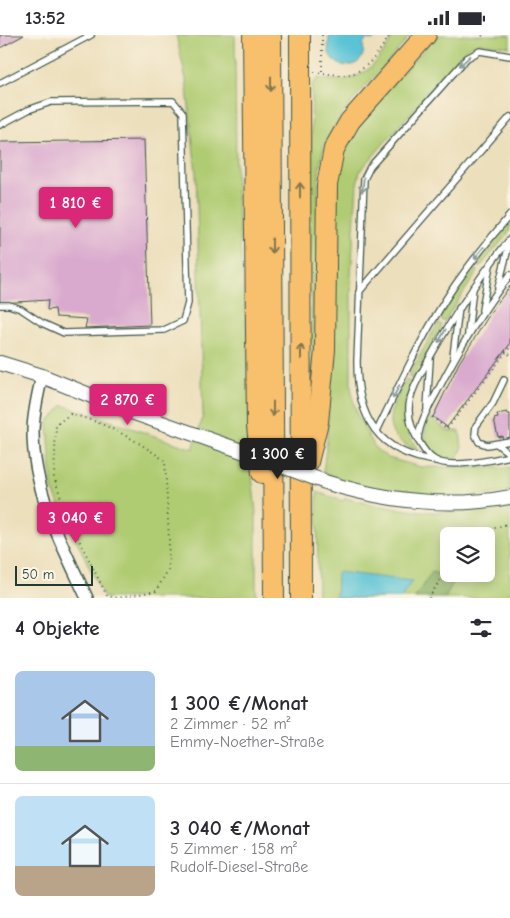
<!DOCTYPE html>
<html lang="de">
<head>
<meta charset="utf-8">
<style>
  :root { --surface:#fff; --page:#f2f2f3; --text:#2b2b33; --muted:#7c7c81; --line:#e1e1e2; --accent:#db2777 }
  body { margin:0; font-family:"Comic Neue",sans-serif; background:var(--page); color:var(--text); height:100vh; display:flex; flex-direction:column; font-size:19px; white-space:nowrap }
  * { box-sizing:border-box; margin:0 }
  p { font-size:16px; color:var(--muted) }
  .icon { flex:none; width:28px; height:28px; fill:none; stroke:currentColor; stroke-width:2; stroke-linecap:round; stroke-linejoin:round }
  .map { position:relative; height:563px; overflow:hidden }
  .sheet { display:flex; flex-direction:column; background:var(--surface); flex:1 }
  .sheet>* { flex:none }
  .tools { position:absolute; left:440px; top:492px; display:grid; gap:10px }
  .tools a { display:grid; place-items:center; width:55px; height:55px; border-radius:8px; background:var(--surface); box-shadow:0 2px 12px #0003; font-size:25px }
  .scale { position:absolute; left:15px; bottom:12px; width:78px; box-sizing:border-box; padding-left:5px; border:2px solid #1f3d34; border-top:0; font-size:14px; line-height:18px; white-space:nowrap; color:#1f3d34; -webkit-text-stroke:4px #fcf5e5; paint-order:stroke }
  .price { position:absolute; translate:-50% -42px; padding:0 11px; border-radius:5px; background:var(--accent); color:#fff; font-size:16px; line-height:32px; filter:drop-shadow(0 1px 2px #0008) }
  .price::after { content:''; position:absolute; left:50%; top:30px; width:15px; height:11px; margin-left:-8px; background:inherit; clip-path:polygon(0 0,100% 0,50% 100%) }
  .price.current { background:#222; color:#fff }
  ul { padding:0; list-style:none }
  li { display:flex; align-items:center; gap:15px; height:125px; padding:0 15px }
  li+li { border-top:1px solid var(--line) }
  li span { display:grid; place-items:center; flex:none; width:140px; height:100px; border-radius:8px; color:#555 }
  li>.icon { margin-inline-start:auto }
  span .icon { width:60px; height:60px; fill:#fffc; stroke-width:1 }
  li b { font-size:21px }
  h2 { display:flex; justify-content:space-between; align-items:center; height:60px; padding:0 15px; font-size:21px }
  .status { display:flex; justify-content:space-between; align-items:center; height:35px; padding:0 25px; background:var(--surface); direction:ltr }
  .status svg { height:14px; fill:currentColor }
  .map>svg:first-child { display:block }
</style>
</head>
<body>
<div class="status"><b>13:52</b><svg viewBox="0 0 49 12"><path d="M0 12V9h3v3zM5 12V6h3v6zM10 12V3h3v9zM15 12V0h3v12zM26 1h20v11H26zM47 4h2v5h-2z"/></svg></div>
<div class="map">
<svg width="510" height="563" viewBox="0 0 510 563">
  <rect width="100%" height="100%" fill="#fcf5e5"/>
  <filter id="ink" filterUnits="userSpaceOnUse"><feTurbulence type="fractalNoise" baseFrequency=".02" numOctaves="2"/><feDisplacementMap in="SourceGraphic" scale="10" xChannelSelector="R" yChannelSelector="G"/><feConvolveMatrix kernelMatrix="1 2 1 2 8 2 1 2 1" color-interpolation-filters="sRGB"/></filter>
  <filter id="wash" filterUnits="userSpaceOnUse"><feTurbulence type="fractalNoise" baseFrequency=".0096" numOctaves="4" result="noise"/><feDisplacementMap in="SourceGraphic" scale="20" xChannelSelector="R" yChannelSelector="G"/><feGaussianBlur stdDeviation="1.12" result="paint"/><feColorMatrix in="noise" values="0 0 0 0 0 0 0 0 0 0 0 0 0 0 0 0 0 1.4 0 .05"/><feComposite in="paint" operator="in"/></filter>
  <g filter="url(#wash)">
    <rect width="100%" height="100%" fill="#ecdfbc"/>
    <!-- green -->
    <g fill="#b0cc73" stroke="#688454" fill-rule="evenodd">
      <polygon points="176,0 235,0 236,154 251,350 248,404 256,478 256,563 104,563 52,454 48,387 63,370 193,414 203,382 196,137 186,44"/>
      <path d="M394,0H410C385,35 347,64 328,103C320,118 319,136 318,153V289L312,370L310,155L312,50L318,43C357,52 376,33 394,0Z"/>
      <path d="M437,0H510V12L479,8L466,14L360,136L357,149L351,240V351L353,365L358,382L376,414L388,423L421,432L510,433V456C449,469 381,460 323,438L327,405L338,129L349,102L398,43Z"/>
      <polygon points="510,188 510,196 480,232 476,229"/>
      <polygon points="474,233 478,236 444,287 440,284 456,256"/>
      <polygon points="438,288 442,290 413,344 408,342"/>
      <path d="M406,345L412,348C400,374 402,391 418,415H416C376,398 390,375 406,345Z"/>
      <path d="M430,382L448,396H460L462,414L458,422C444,427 426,417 425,401C424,394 427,388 430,382Z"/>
      <path d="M317,457L343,466L345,463C404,478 450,481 510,472V563H445L454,545L433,537L415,563H318ZM449,501H486V539H449Z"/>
    </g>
    <!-- forest -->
    <polygon fill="#8cb065" stroke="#56764c" points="432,537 454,545 445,563 415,563"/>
    <!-- water -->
    <g fill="#5ac3d6" stroke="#3c8085">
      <path d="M329,0H380L373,5L367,4L363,9C368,34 338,37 330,20C327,15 329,6 329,0Z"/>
      <polygon points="337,537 412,546 401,563 336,563"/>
    </g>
    <g id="blocks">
      <!-- building -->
      <g fill="#d9a9ce">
        <polygon points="0,0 24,0 0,13"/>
        <polygon points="144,105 150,290 85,293 87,284 56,282 55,274 47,275 48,265 0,268 0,107"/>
        <polygon points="510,251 510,309 447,392 433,382 459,328 493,274"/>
        <polygon points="507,377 508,379 510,379 510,402 503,404 502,401 498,402 494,384 498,383 497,379"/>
      </g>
    </g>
  </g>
  <g filter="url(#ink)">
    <use href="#blocks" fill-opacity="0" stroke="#3e5548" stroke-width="1"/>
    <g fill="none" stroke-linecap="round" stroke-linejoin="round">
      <defs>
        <g id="service">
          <polyline points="0,48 91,0"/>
          <polyline points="0,90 28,75 51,67 173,66 183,78 188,268 183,286 164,295 64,298 42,288 21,274 9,270 0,270"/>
          <path d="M510,204C478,243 454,280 429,324C422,337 413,350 410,365C407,379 411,393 418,405C422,412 427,421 435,425C449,434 494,425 510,421"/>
          <polyline points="498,253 510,206"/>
          <polyline points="359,257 510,82"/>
          <polyline points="482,275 490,230"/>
          <polyline points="468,298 473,253"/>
          <polyline points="453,321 459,273"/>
          <polyline points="504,345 493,368 476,391 475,399 479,407 487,410 510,406"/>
          <polyline points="427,373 430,325"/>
          <path d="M377,396C401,346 424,296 455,250C472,226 491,202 510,180"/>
          <path d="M418,405C419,389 428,373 436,359C457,317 481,277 510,240"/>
          <polyline points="497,409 510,419"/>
          <path d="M436,426C378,418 357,383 357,327L364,144L370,132L467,23L480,16L510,21"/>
        </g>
        <path id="minor" d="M42,341C38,359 33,378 33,397C33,457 62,510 87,563"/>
        <g id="tertiary">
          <polyline points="0,328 42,341 134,378 239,415"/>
          <path d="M328,448C387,466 448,474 510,462"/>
        </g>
        <g id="motorway">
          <polyline points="253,0 257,391 262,438"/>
          <polyline points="271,0 274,563"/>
          <polyline points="300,0 301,563"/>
          <polyline points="308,427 318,387 325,315 327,150 334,114 350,86 426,0"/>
        </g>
      </defs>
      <!-- service casing -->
      <use href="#service" stroke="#3e5548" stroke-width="8"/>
      <!-- minor casing -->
      <use href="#minor" stroke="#3e5548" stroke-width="14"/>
      <!-- tertiary casing -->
      <use href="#tertiary" stroke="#3e5548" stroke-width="16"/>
      <!-- motorway casing -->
      <use href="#motorway" stroke="#3e5548" stroke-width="22"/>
      <!-- path -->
      <g stroke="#3e5548" stroke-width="2" stroke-dasharray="1 4" stroke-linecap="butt">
        <polyline points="322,0 322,38"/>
        <polyline points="482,1 483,0"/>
        <path d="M314,37C324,38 333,40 343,40C365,40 379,17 390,0"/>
        <polyline points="505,316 510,320"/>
        <path d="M70,379C102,386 139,406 165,426L169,505L168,535L156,556L118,563L107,561L67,481L54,442L56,390Z"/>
        <polyline points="432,382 447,394 510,312"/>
        <polyline points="471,501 510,488"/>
        <polyline points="429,563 449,530"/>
      </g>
      <!-- service -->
      <use href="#service" stroke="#fff" stroke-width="5.5"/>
      <!-- minor -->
      <use href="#minor" stroke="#fff" stroke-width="11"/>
      <!-- tertiary -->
      <use href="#tertiary" stroke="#fff" stroke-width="14"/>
      <!-- motorway -->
      <use href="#motorway" stroke="#f8bf6c" stroke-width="20"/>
      <defs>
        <polyline id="tertiary-bridge" points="239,415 328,448"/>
      </defs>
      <!-- tertiary-bridge casing -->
      <use href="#tertiary-bridge" stroke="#3e5548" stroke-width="16" stroke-linecap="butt"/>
      <!-- tertiary-bridge -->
      <use href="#tertiary-bridge" stroke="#fff" stroke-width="14"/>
    </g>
    <!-- one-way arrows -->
    <defs><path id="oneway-shaft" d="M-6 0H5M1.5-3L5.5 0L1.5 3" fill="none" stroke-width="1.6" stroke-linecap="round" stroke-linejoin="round" transform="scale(1.25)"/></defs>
    <g stroke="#8f9e9a">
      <use href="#oneway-shaft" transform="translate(465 26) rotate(137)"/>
      <use href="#oneway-shaft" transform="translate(363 150) rotate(96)"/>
      <use href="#oneway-shaft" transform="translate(479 218) rotate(128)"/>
      <use href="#oneway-shaft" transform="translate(442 301) rotate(119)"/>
      <use href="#oneway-shaft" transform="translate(396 357) rotate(116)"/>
    </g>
    <g stroke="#81784d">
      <use href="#oneway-shaft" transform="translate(271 49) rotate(90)"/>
      <use href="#oneway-shaft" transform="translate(300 155) rotate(-90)"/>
      <use href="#oneway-shaft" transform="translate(272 211) rotate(90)"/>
      <use href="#oneway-shaft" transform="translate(301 317) rotate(-90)"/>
      <use href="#oneway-shaft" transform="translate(273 374) rotate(90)"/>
    </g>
  </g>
</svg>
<div class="tools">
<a><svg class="icon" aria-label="layers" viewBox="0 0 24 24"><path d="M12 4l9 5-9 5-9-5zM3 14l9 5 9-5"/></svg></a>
</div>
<div class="scale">50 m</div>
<b class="price" style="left:76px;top:194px">1 810 €</b>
<b class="price" style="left:128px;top:391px">2 870 €</b>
<b class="price current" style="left:278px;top:445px">1 300 €</b>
<b class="price" style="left:76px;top:509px">3 040 €</b>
</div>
<section class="sheet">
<h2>4 Objekte<svg class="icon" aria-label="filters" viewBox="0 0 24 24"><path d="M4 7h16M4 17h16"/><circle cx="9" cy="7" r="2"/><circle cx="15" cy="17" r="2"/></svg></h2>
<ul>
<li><span style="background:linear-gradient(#a9c7e8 75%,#8fb573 0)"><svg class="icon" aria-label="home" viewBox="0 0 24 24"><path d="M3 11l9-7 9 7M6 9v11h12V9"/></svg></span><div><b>1 300 €/Monat</b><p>2 Zimmer · 52 m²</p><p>Emmy-Noether-Straße</p></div></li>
<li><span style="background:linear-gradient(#bfe0f5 70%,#b9a48a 0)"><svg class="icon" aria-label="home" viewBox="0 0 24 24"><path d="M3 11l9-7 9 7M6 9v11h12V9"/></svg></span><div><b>3 040 €/Monat</b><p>5 Zimmer · 158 m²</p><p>Rudolf-Diesel-Straße</p></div></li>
</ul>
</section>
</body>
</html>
